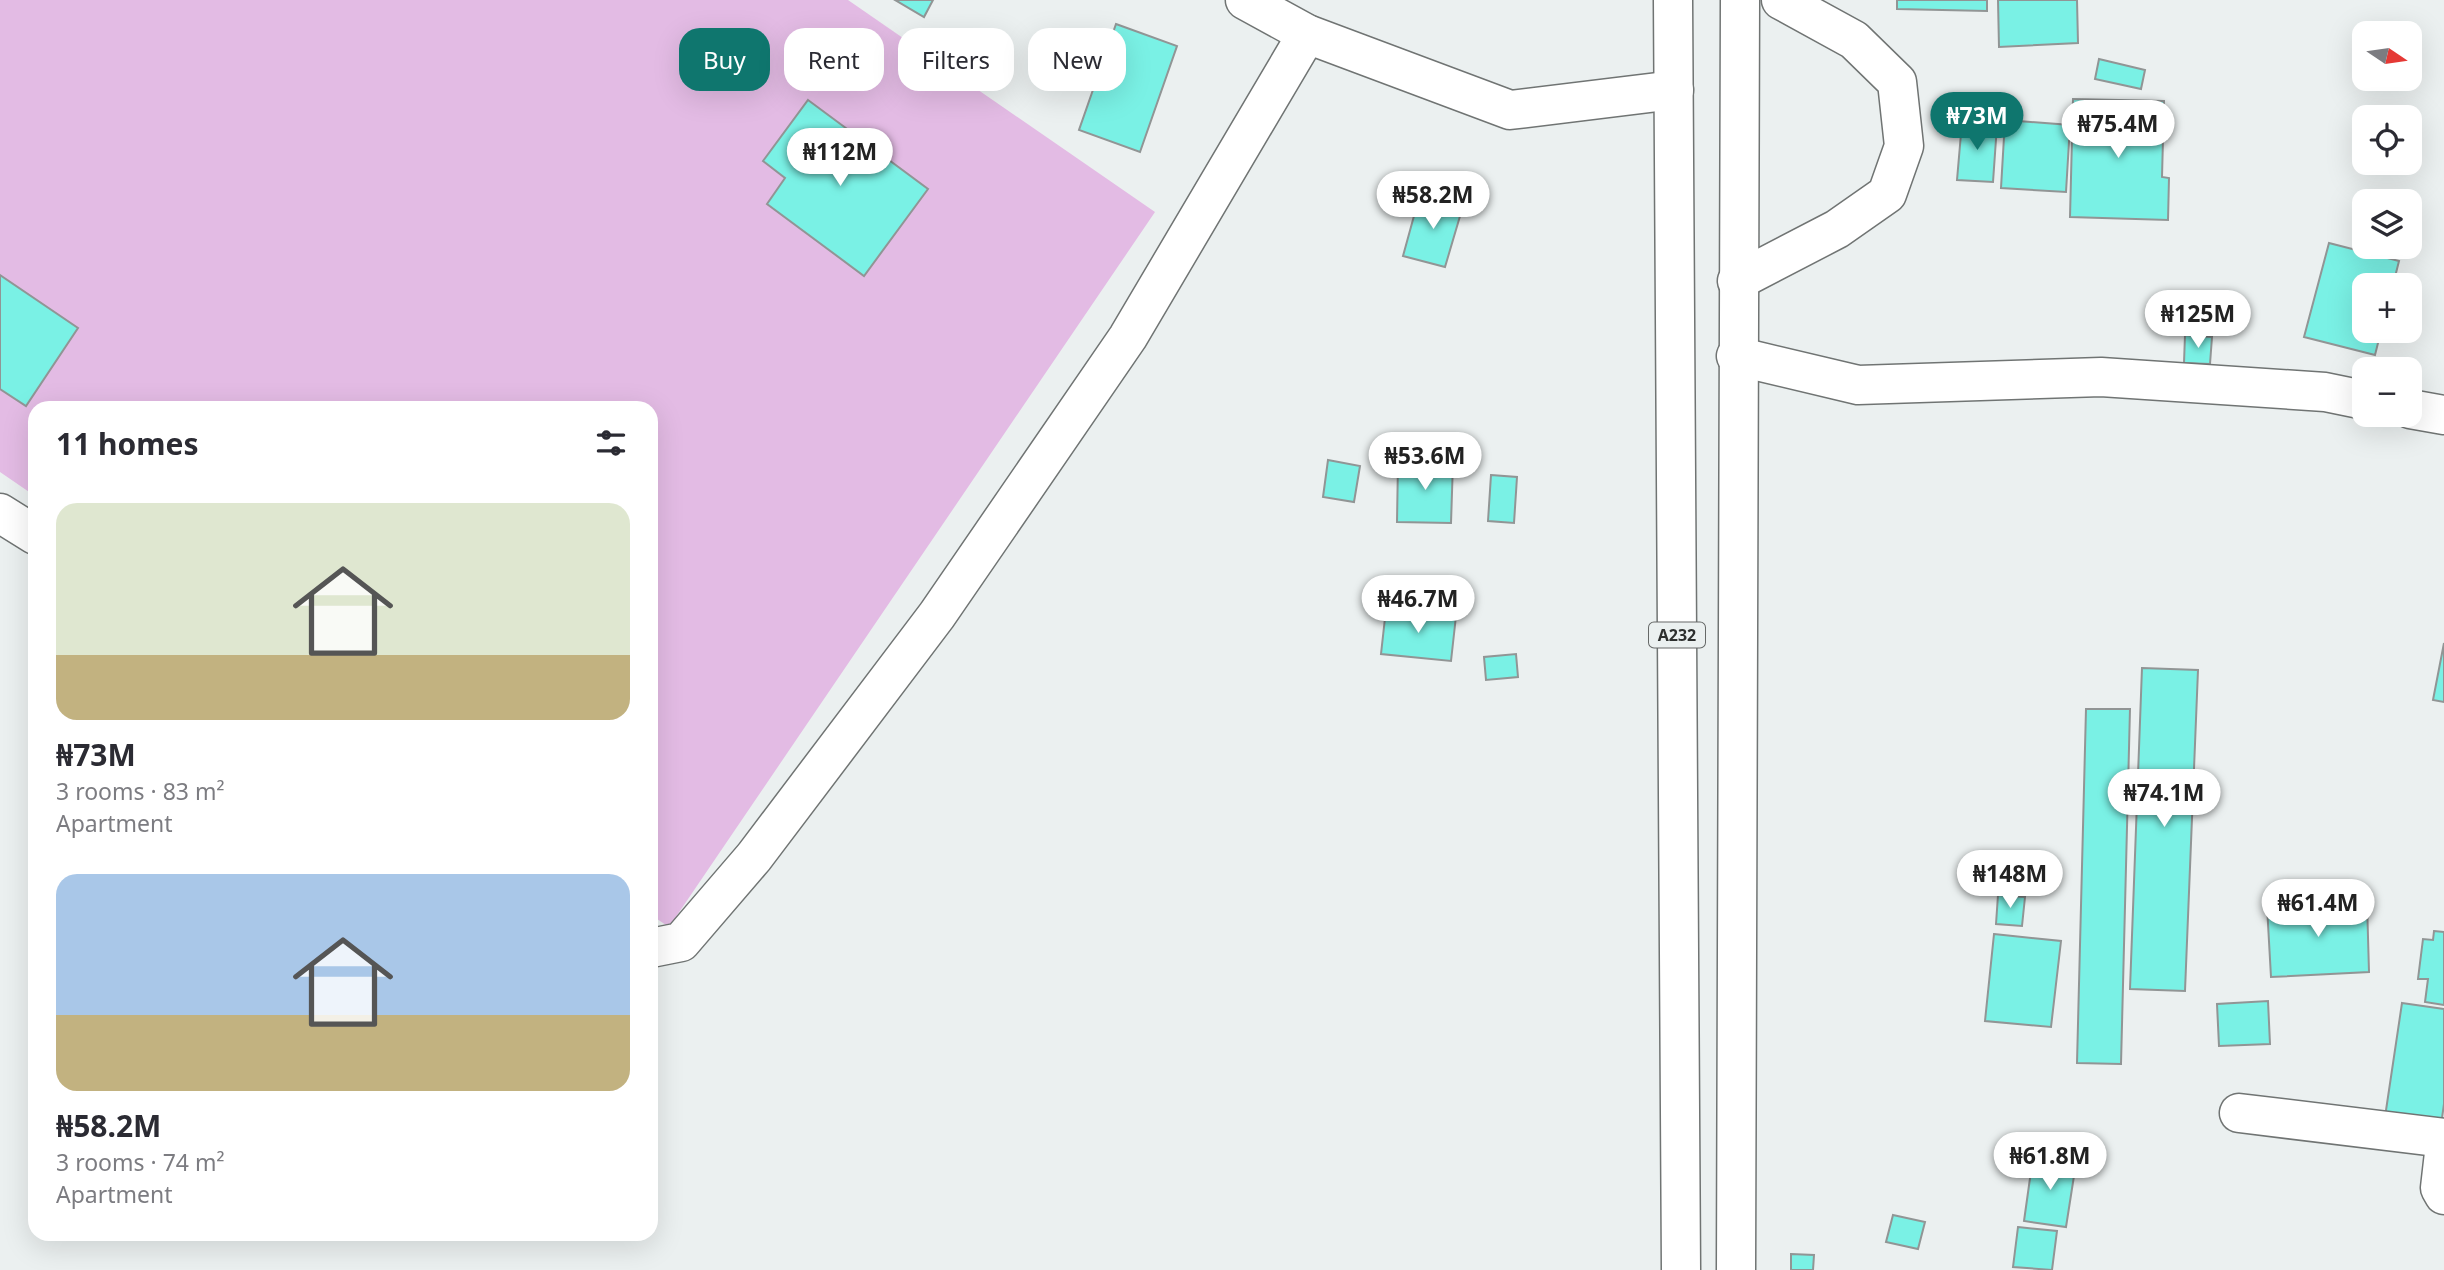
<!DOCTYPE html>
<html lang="en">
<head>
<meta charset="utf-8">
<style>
  :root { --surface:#fff; --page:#f7f7f7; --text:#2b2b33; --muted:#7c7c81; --accent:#0f766e }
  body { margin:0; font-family:"Noto Sans",sans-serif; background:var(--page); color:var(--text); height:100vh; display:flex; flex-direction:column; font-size:26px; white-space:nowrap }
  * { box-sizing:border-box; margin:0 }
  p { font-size:23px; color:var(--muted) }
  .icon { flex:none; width:38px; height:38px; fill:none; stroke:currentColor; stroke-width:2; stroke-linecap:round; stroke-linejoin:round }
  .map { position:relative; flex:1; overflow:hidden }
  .side { position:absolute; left:28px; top:401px; width:630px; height:840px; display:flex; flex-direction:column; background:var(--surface); border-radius:21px; box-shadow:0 7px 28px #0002 }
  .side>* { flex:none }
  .hud { position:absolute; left:679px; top:28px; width:665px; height:63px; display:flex; gap:14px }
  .needle { width:46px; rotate:103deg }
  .buttons { position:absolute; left:2352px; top:21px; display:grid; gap:14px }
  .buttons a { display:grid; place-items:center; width:70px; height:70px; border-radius:14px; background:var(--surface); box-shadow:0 7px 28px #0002; font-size:35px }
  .price { position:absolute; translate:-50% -60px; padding:0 16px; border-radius:24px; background:#fff; color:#222; font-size:23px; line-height:46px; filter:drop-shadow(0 2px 4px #0008) }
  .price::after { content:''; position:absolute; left:50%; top:42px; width:21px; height:16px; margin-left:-10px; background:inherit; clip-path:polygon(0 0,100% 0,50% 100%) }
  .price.active { background:var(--accent); color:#fff }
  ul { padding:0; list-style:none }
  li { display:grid; align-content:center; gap:14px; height:371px; padding:0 28px }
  li span { display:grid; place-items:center; height:217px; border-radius:21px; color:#555 }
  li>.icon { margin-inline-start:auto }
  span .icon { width:126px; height:126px; fill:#fffc; stroke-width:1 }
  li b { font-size:30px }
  h2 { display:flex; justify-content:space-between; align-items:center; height:84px; padding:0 28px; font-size:30px }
  .tag { padding:0 24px; border-radius:21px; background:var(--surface); box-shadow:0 7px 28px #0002; font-size:24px; line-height:63px }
  .tag.active { background:var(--accent); color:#fff }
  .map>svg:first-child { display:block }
</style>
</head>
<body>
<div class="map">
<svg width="2444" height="1270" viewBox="0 0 2444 1270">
  <rect width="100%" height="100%" fill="#ebf0f0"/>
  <!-- green -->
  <polygon fill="#e3bbe4" points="0,0 848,0 1155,212 669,927 651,915 651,408 35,408 35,496 0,472"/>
  <!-- building -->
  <g fill="#7af1e5" stroke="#919595" stroke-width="2">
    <polygon points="895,0 933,0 924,17"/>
    <polygon points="1897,0 1987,0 1987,11 1897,9"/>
    <polygon points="1998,0 2077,0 2078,43 1999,47"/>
    <polygon points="1116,24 1177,46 1140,152 1079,130"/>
    <polygon points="2099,59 2145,70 2141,89 2095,79"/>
    <polygon points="2073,99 2164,101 2162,177 2169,178 2168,220 2070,217"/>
    <polygon points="808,100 928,189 864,276 767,204 785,178 763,161"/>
    <polygon points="2005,120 2070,125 2066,192 2001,188"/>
    <polygon points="1962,122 1997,125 1993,182 1957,180"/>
    <polygon points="1420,194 1463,206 1445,267 1403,256"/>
    <polygon points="2329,243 2399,261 2393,285 2364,285 2364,331 2381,331 2375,355 2304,337"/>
    <polygon points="0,275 78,328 26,406 0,389"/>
    <polygon points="2185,335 2212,337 2210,364 2184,363"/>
    <polygon points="1328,460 1360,466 1354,502 1323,497"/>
    <polygon points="1398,462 1453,462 1451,523 1397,522"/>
    <polygon points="1491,475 1517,477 1514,523 1488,521"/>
    <polygon points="1386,609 1456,616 1451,661 1381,654"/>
    <polygon points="2444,643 2444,702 2433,700"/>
    <polygon points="1516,654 1518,677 1486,680 1484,657"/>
    <polygon points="2142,668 2198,670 2185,991 2130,989"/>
    <polygon points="2086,709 2130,709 2121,1064 2077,1063"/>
    <polygon points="1998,895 2025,897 2022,926 1996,924"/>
    <polygon points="2367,902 2369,972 2271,977 2267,906"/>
    <polygon points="2434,931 2444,932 2444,1005 2425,1002 2428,979 2418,979 2423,939 2433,940"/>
    <polygon points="1994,934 2061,941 2051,1027 1985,1021"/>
    <polygon points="2268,1001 2270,1044 2219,1046 2217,1004"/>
    <polygon points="2402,1003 2444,1009 2444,1104 2441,1125 2385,1117"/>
    <polygon points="2033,1157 2076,1163 2066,1227 2024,1221"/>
    <polygon points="1893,1215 1925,1222 1918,1249 1886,1242"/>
    <polygon points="2018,1227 2057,1231 2052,1270 2013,1267"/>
    <polygon points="1791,1254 1814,1255 1813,1270 1791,1270"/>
  </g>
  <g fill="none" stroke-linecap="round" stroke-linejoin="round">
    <defs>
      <g id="minor">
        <polyline points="1245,0 1307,34 1510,110 1674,90"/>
        <polyline points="1737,281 1837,229 1887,194 1904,146 1897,82 1854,40 1781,0"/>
        <polyline points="1736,356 1858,385 2101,377 2325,392 2364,400"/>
        <polyline points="2410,409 2444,415"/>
        <polyline points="0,513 35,535"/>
        <polyline points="651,948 681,942 754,857 937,615 1128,337 1307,34"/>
        <polyline points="2239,1113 2444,1138"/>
        <polyline points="2444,1153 2440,1188 2444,1195"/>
      </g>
      <g id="highway">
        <polyline points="1673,0 1681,1270"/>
        <polyline points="1736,1270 1740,0"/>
      </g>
    </defs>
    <!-- minor casing -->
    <use href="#minor" stroke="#707473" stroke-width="41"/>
    <!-- highway casing -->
    <use href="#highway" stroke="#707473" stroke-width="41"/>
    <!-- minor -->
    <use href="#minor" stroke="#fff" stroke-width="38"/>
    <!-- highway -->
    <use href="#highway" stroke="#fff" stroke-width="38"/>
  </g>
  <g text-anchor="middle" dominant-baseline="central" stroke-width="7" stroke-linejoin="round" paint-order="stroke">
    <!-- shield labels -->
    <rect fill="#ebf0f0" stroke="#666968" stroke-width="2" x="1649" y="622.5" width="56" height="25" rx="5"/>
    <g font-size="16" font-weight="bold" fill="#2d2f2e">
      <text x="1677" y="635">A232</text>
    </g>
  </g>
</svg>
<div class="buttons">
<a><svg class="needle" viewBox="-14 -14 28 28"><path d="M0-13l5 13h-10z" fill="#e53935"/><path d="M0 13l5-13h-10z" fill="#7c7c81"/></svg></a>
<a><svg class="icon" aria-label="locate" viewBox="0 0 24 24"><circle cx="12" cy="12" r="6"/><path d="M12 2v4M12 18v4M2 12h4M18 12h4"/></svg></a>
<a><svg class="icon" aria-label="layers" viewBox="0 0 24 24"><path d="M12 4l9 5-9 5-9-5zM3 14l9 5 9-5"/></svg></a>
<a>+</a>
<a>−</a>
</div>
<b class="price active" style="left:1977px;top:152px">₦73M</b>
<b class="price" style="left:2118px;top:160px">₦75.4M</b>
<b class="price" style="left:840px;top:188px">₦112M</b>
<b class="price" style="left:1433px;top:231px">₦58.2M</b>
<b class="price" style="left:2198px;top:350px">₦125M</b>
<b class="price" style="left:1425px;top:492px">₦53.6M</b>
<b class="price" style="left:1418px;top:635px">₦46.7M</b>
<b class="price" style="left:2164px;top:829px">₦74.1M</b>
<b class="price" style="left:2010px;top:910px">₦148M</b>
<b class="price" style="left:2318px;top:939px">₦61.4M</b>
<b class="price" style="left:2050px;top:1192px">₦61.8M</b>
<div class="hud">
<a class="tag active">Buy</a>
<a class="tag">Rent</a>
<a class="tag">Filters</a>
<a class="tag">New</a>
</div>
<section class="side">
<h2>11 homes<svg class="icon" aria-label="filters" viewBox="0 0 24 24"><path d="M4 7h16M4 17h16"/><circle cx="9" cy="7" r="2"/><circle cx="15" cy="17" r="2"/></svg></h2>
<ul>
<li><span style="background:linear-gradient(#dfe7d0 70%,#c2b280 0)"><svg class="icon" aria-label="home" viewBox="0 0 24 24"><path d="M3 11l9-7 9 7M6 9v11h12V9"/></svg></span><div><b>₦73M</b><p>3 rooms · 83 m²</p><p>Apartment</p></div></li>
<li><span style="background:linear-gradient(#a9c7e8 65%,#c2b280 0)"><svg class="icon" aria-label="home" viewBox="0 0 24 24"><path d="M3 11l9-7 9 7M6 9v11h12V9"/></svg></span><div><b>₦58.2M</b><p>3 rooms · 74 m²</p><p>Apartment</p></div></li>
</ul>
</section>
</div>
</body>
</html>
